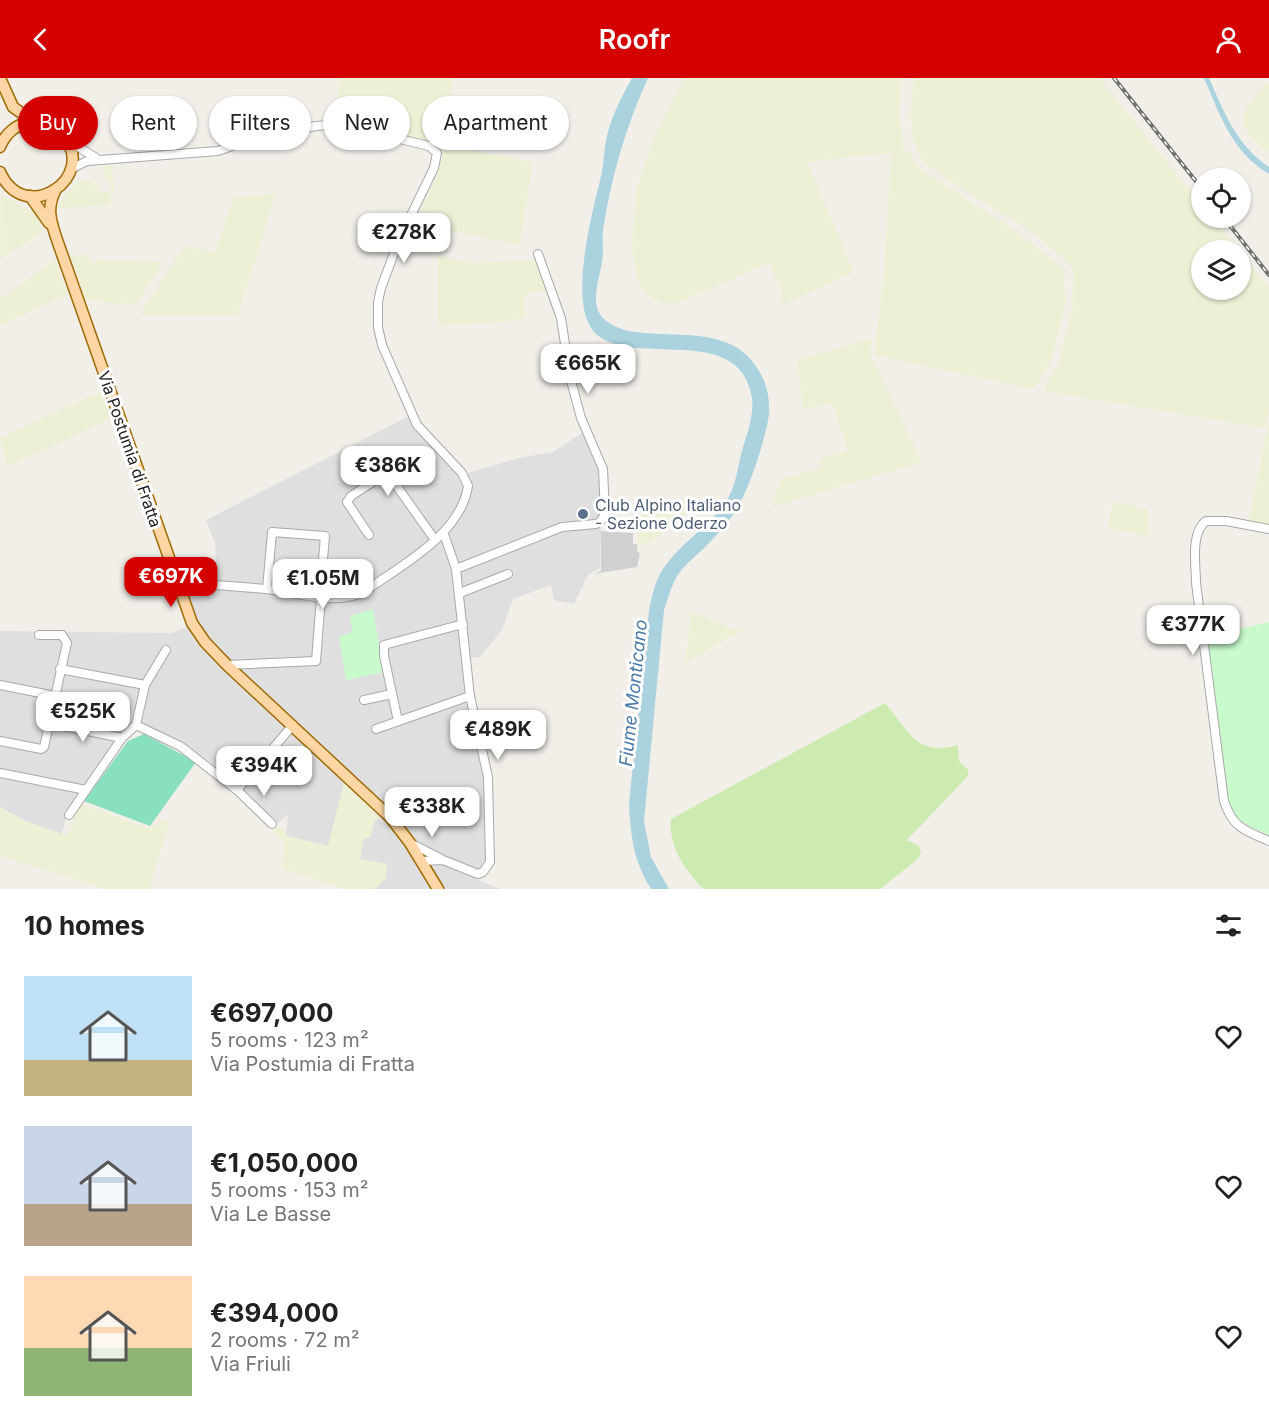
<!DOCTYPE html>
<html lang="en">
<head>
<meta charset="utf-8">
<style>
  :root { --surface:#fff; --page:#f6f6f6; --text:#222; --muted:#767676; --accent:#d40000 }
  body { margin:0; font-family:Inter,sans-serif; background:var(--page); color:var(--text); height:100vh; display:flex; flex-direction:column; font-size:22px; white-space:nowrap }
  * { box-sizing:border-box; margin:0 }
  p { font-size:20px; color:var(--muted) }
  .icon { flex:none; width:33px; height:33px; fill:none; stroke:currentColor; stroke-width:2; stroke-linecap:round; stroke-linejoin:round }
  .map { position:relative; height:811px; overflow:hidden }
  .sheet { display:flex; flex-direction:column; background:var(--surface); flex:1 }
  .sheet>* { flex:none }
  .top-card { position:absolute; left:18px; top:18px; width:600px; height:54px; display:flex; gap:12px }
  .controls { position:absolute; left:1191px; top:90px; display:grid; gap:12px }
  .controls a { display:grid; place-items:center; width:60px; height:60px; border-radius:50%; background:var(--surface); box-shadow:0 2px 4px #0004; font-size:30px }
  .price { position:absolute; translate:-50% -51px; padding:0 14px; border-radius:12px; background:#fff; color:#222; font-size:20px; line-height:39px; filter:drop-shadow(0 2px 3px #0008) }
  .price::after { content:''; position:absolute; left:50%; top:36px; width:18px; height:14px; margin-left:-9px; background:inherit; clip-path:polygon(0 0,100% 0,50% 100%) }
  .price.on { background:var(--accent); color:#fff }
  ul { padding:0; list-style:none }
  li { display:flex; align-items:center; gap:18px; height:150px; padding:0 24px }
  li span { display:grid; place-items:center; flex:none; width:168px; height:120px; border-radius:0px; color:#555 }
  li>.icon { margin-inline-start:auto }
  span .icon { width:72px; height:72px; fill:#fffc; stroke-width:1 }
  li b { font-size:26px }
  h2 { display:flex; justify-content:space-between; align-items:center; height:72px; padding:0 24px; font-size:26px }
  .tag { padding:0 21px; border-radius:27px; background:var(--surface); box-shadow:0 2px 4px #0004; font-size:21px; line-height:54px }
  .tag.on { background:var(--accent); color:#fff }
  header { display:flex; justify-content:space-between; align-items:center; height:78px; padding:0 24px; background:var(--accent); color:#fff; font-size:27px; font-weight:600 }
  .map>svg:first-child { display:block }
</style>
</head>
<body>
<header><svg class="icon" aria-label="back" viewBox="0 0 24 24"><path d="M15 5l-7 7 7 7"/></svg>Roofr<svg class="icon" aria-label="person" viewBox="0 0 24 24"><circle cx="12" cy="8" r="4"/><path d="M4 21q1-7 8-7t8 7"/></svg></header>
<div class="map">
<svg width="1269" height="811" viewBox="0 0 1269 811">
  <rect width="100%" height="100%" fill="#f2efe9"/>
  <!-- residential -->
  <polygon fill="#e0dfdf" points="409,338 458,398 519,380 553,374 582,355 601,391 602,432 600,442 601,453 600,490 588,497 574,526 554,522 551,507 513,521 502,552 480,579 463,580 486,701 488,781 476,801 500,811 374,811 378,809 387,786 360,781 359,777 364,760 370,760 380,722 347,694 328,768 286,758 288,736 278,745 211,685 182,664 132,644 80,713 67,735 62,756 25,743 0,729 0,553 172,555 198,545 182,506 212,510 216,487 215,465 206,442"/>
  <!-- religious -->
  <polygon fill="#d0d0d0" points="601,453 633,455 633,466 637,466 637,472 640,476 637,489 593,496 601,493"/>
  <!-- farmland -->
  <g fill="#eef0d5">
    <polygon points="339,0 455,0 433,63 336,45"/>
    <polygon points="685,0 902,0 899,31 904,74 909,74 918,89 928,97 1009,148 1061,188 1064,194 1066,223 1052,281 1035,309 1032,311 874,277 884,193 891,75 807,84 854,194 784,226 780,218 783,216 769,185 677,225 663,225 651,220 637,202 632,168 636,112 653,62"/>
    <polygon points="916,0 1099,0 1201,126 1202,140 1212,140 1239,172 1202,172 1202,212 1240,212 1241,175 1269,210 1269,329 1265,350 1043,313 1058,288 1072,232 1074,192 1061,178 1030,153 948,102 921,81 914,64 910,36 913,8"/>
    <polygon points="1266,4 1269,7 1269,76 1251,59 1242,42 1247,29"/>
    <polygon points="446,68 533,84 520,167 415,145 437,97"/>
    <polygon points="112,87 114,114 110,115 111,127 55,130 77,103 93,103 93,107 98,107 98,114 111,114 111,104 105,103 104,88"/>
    <polygon points="276,115 238,237 140,237 184,168 215,174 233,120"/>
    <polygon points="1,117 34,134 43,154 0,181"/>
    <polygon points="85,176 96,187 96,182 163,184 136,227 85,222 70,178"/>
    <polygon points="438,178 472,185 539,182 549,217 547,218 545,214 539,213 524,217 526,239 513,243 438,248"/>
    <polygon points="55,182 68,216 0,248 0,221"/>
    <polygon points="873,260 869,275 922,384 772,429 781,401 819,391 821,381 848,372 832,325 803,332 797,282"/>
    <polygon points="101,313 111,340 10,388 6,385 0,360"/>
    <polygon points="1269,342 1269,448 1248,445"/>
    <polygon points="700,418 689,433 652,464 637,467 642,436"/>
    <polygon points="1112,424 1137,428 1137,431 1142,432 1142,429 1148,430 1149,458 1108,450"/>
    <polygon points="691,533 730,550 739,552 746,550 685,585"/>
    <polygon points="344,705 393,753 378,740 374,744 370,760 364,760 360,781 387,786 386,800 374,811 346,811 281,791 285,766 273,754 279,748 286,755 287,758 328,768"/>
    <polygon points="81,726 151,751 161,742 170,744 149,811 106,811 0,778 0,729 25,743 67,758"/>
  </g>
  <!-- grass -->
  <path fill="#cdebb0" d="M885,625C909,653 917,679 958,667L959,683L968,692V698L907,762L919,768L921,775L918,781L880,811H704L700,808C682,787 669,769 671,741Z"/>
  <!-- park -->
  <g fill="#c8facc">
    <polygon points="373,531 384,594 346,602 339,559 352,554 350,538"/>
    <polygon points="1269,544 1269,757 1240,744 1230,730 1206,559"/>
  </g>
  <!-- pitch -->
  <polygon fill="#88e0be" points="144,656 196,684 150,748 84,723 128,663"/>
  <!-- water -->
  <g fill="#aad3df">
    <path d="M632,0H648C626,48 611,99 603,152C602,162 604,173 602,183C600,200 589,226 603,240C636,274 727,233 759,293C767,306 770,321 769,336C766,361 747,419 732,438C724,448 717,457 708,466C697,478 682,487 675,502C670,512 667,523 664,532L644,743L651,779L669,811H651C633,781 631,760 629,726L649,533C651,523 653,512 657,502C672,469 709,451 728,420C737,405 738,385 743,369C748,354 754,335 752,320C740,245 642,288 600,259C563,235 594,130 602,94C604,82 604,70 607,58C611,39 622,18 632,0Z"/>
    <path d="M1204,0H1209C1224,34 1237,68 1269,89V96C1232,74 1220,37 1204,0Z"/>
  </g>
  <g fill="none" stroke-linecap="round" stroke-linejoin="round">
    <defs>
      <g id="minor">
        <polyline points="67,62 96,80"/>
        <path d="M71,91L87,83L218,73L254,60L316,48L338,46L429,68L437,75L434,90L399,162L381,210L378,224V249L382,267L417,347L462,395L468,408C461,456 402,487 365,513C337,529 295,514 265,511C235,508 206,506 177,505"/>
        <path d="M1269,451L1226,443H1206C1190,455 1196,487 1196,505L1224,723C1233,750 1244,752 1269,763"/>
        <polyline points="369,457 347,424 351,418 385,396 391,400 435,462"/>
        <polyline points="456,491 562,449 596,446 600,444 605,436 603,391 581,340 570,299 561,240 538,176"/>
        <polyline points="267,511 272,454 325,458 323,481"/>
        <polyline points="460,515 508,496"/>
        <polyline points="227,587 316,583 321,519"/>
        <polyline points="60,591 145,607"/>
        <polyline points="0,607 55,618"/>
        <polyline points="364,622 392,616"/>
        <polyline points="398,643 384,578 384,567 463,546"/>
        <polyline points="49,645 122,660"/>
        <polyline points="136,647 180,668 237,712 293,647"/>
        <polyline points="376,651 470,618"/>
        <polyline points="0,663 41,671 44,669 67,565 62,557 39,557"/>
        <polyline points="0,695 86,712"/>
        <polyline points="237,712 272,746"/>
        <polyline points="69,737 122,660 136,647 145,607 166,572"/>
        <polyline points="410,765 440,780"/>
        <polyline points="421,783 443,782 478,796 483,794 490,784 488,699 470,618 456,491 444,456"/>
      </g>
      <g id="major">
        <polyline points="0,0 13,29 34,44"/>
        <path d="M0,69C5,56 16,46 31,44C43,43 55,49 63,58C99,98 25,150 0,94"/>
        <path d="M55,113C47,130 50,141 56,159L192,545L205,564L227,587L390,739L410,765L438,811"/>
        <polyline points="30,118 49,145"/>
      </g>
    </defs>
    <!-- minor casing -->
    <use href="#minor" stroke="#a9a9a9" stroke-width="10"/>
    <!-- major casing -->
    <use href="#major" stroke="#a06b00" stroke-width="13"/>
    <!-- minor -->
    <use href="#minor" stroke="#fff" stroke-width="8"/>
    <!-- major -->
    <use href="#major" stroke="#fcd6a4" stroke-width="10"/>
    <defs>
      <g id="rail">
        <polyline points="1114,0 1202,111"/>
        <polyline points="1224,140 1269,197"/>
      </g>
    </defs>
    <!-- rail casing -->
    <use href="#rail" stroke="#707070" stroke-width="4"/>
    <!-- rail -->
    <use href="#rail" stroke="#fff" stroke-width="1.5" stroke-dasharray="4.5" stroke-linecap="butt"/>
  </g>
  <!-- markers -->
  <circle fill="#5c6f8a" stroke="#fff" stroke-width="2" cx="583" cy="436" r="6"/>
  <g text-anchor="middle" dominant-baseline="central" stroke-width="6" stroke-linejoin="round" paint-order="stroke">
    <!-- street labels -->
    <g font-size="16" fill="#222" stroke="#fff">
      <text transform="translate(130 371) rotate(71)">Via Postumia di Fratta</text>
    </g>
    <!-- service labels -->
    <g font-size="16" fill="#4e5e75" stroke="#fff" text-anchor="start">
      <text x="595" y="427">Club Alpino Italiano<tspan x="595" dy="18">- Sezione Oderzo</tspan></text>
    </g>
    <!-- water labels -->
    <g font-size="18" font-style="italic" fill="#4a7aab" stroke="#fff">
      <text transform="translate(633 615) rotate(-84)">Fiume Monticano</text>
    </g>
  </g>
</svg>
<div class="controls">
<a><svg class="icon" aria-label="locate" viewBox="0 0 24 24"><circle cx="12" cy="12" r="6"/><path d="M12 2v4M12 18v4M2 12h4M18 12h4"/></svg></a>
<a><svg class="icon" aria-label="layers" viewBox="0 0 24 24"><path d="M12 4l9 5-9 5-9-5zM3 14l9 5 9-5"/></svg></a>
</div>
<b class="price" style="left:404px;top:186px">€278K</b>
<b class="price" style="left:588px;top:317px">€665K</b>
<b class="price" style="left:388px;top:419px">€386K</b>
<b class="price on" style="left:171px;top:530px">€697K</b>
<b class="price" style="left:323px;top:532px">€1.05M</b>
<b class="price" style="left:1193px;top:578px">€377K</b>
<b class="price" style="left:83px;top:665px">€525K</b>
<b class="price" style="left:498px;top:683px">€489K</b>
<b class="price" style="left:264px;top:719px">€394K</b>
<b class="price" style="left:432px;top:760px">€338K</b>
<div class="top-card">
<a class="tag on">Buy</a>
<a class="tag">Rent</a>
<a class="tag">Filters</a>
<a class="tag">New</a>
<a class="tag">Apartment</a>
</div>
</div>
<section class="sheet">
<h2>10 homes<svg class="icon" aria-label="filters" viewBox="0 0 24 24"><path d="M4 7h16M4 17h16"/><circle cx="9" cy="7" r="2"/><circle cx="15" cy="17" r="2"/></svg></h2>
<ul>
<li><span style="background:linear-gradient(#bfe0f5 70%,#c2b280 0)"><svg class="icon" aria-label="home" viewBox="0 0 24 24"><path d="M3 11l9-7 9 7M6 9v11h12V9"/></svg></span><div><b>€697,000</b><p>5 rooms · 123 m²</p><p>Via Postumia di Fratta</p></div><svg class="icon" aria-label="heart" viewBox="0 0 24 24"><path d="M12 20l-8-8c-3-5 5-10 8-4 3-6 11-1 8 4z"/></svg></li>
<li><span style="background:linear-gradient(#c9d6e8 65%,#b9a48a 0)"><svg class="icon" aria-label="home" viewBox="0 0 24 24"><path d="M3 11l9-7 9 7M6 9v11h12V9"/></svg></span><div><b>€1,050,000</b><p>5 rooms · 153 m²</p><p>Via Le Basse</p></div><svg class="icon" aria-label="heart" viewBox="0 0 24 24"><path d="M12 20l-8-8c-3-5 5-10 8-4 3-6 11-1 8 4z"/></svg></li>
<li><span style="background:linear-gradient(#ffd9b3 60%,#8fb573 0)"><svg class="icon" aria-label="home" viewBox="0 0 24 24"><path d="M3 11l9-7 9 7M6 9v11h12V9"/></svg></span><div><b>€394,000</b><p>2 rooms · 72 m²</p><p>Via Friuli</p></div><svg class="icon" aria-label="heart" viewBox="0 0 24 24"><path d="M12 20l-8-8c-3-5 5-10 8-4 3-6 11-1 8 4z"/></svg></li>
</ul>
</section>
</body>
</html>
